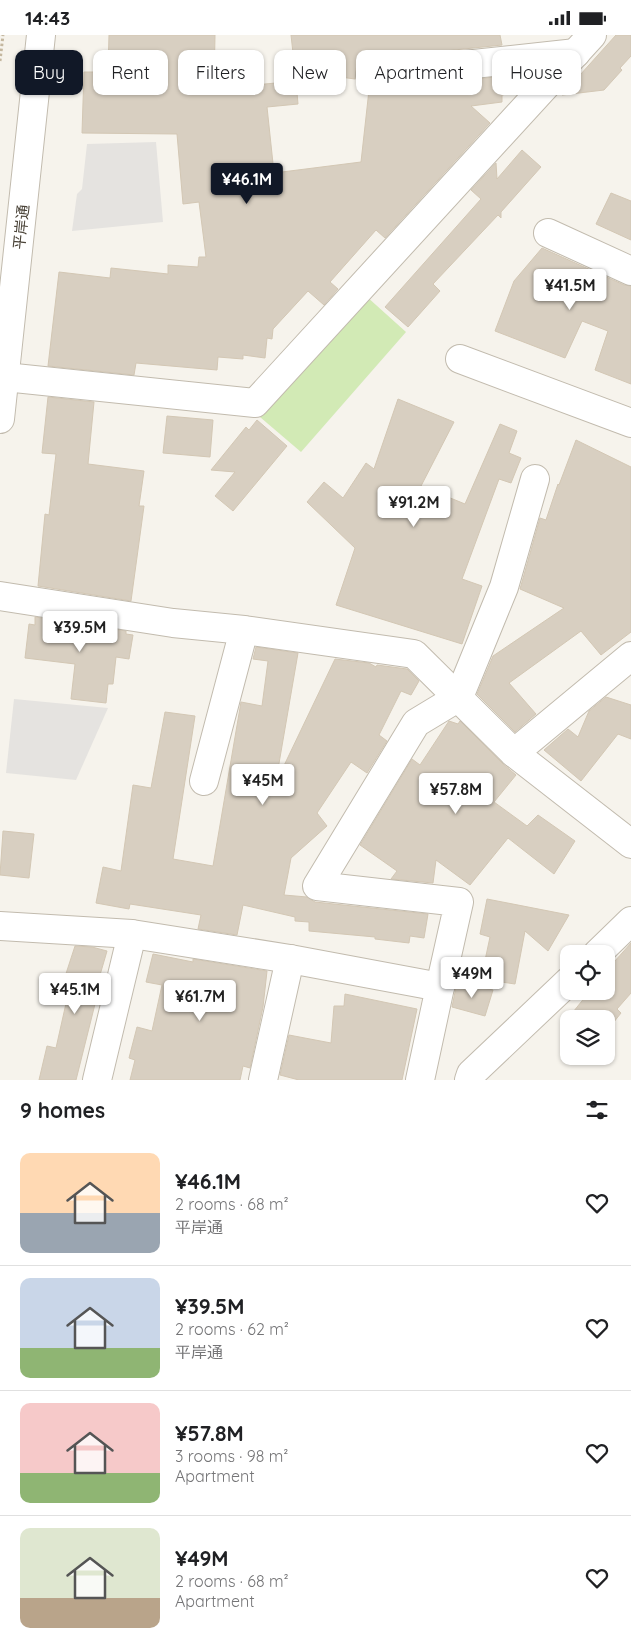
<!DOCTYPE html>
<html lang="en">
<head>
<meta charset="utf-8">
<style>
  :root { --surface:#fff; --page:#f2f2f2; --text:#202124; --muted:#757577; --line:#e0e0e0; --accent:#111827 }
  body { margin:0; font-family:Quicksand,"Noto Sans JP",sans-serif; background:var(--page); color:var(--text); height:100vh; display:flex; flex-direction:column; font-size:19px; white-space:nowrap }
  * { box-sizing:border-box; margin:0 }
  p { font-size:16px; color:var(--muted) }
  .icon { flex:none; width:28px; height:28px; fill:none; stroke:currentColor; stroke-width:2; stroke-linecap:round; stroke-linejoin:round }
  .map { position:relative; height:1045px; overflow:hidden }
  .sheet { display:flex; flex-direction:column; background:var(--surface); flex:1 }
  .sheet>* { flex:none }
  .top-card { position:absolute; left:15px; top:15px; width:601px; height:45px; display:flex; gap:10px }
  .tools { position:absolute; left:560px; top:910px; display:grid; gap:10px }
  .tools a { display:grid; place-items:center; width:55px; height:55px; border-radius:10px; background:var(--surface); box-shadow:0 1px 4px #0004; font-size:25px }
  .price { position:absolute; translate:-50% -42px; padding:0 11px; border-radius:5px; background:#fff; color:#222; font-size:16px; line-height:32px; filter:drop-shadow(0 1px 2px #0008) }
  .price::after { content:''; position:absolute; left:50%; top:30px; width:15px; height:11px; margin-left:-8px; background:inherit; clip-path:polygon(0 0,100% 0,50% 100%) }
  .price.active { background:var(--accent); color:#fff }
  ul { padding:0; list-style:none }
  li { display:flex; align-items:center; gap:15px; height:125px; padding:0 20px }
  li+li { border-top:1px solid var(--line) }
  li span { display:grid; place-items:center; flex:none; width:140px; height:100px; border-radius:10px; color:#555 }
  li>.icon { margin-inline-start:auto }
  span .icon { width:60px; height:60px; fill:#fffc; stroke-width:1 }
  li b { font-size:21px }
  h2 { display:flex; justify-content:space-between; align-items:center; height:60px; padding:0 20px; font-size:21px }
  .pill { padding:0 18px; border-radius:10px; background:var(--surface); box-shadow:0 1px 4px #0004; font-size:18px; line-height:45px }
  .pill.active { background:var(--accent); color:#fff }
  .status { display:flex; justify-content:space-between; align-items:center; height:35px; padding:0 25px; background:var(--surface); direction:ltr }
  .status svg { height:14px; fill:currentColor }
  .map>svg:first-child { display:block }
</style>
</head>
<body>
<div class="status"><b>14:43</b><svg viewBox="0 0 49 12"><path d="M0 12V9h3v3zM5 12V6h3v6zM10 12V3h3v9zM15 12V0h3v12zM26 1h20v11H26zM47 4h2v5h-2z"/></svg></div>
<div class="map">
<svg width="631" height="1045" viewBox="0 0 631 1045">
  <rect width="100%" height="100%" fill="#f6f3ec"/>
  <!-- green -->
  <polygon fill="#d2eab5" points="366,261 406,297 301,417 260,382"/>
  <!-- parking -->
  <g fill="#e5e3e0">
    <polygon points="156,107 163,187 72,196 77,159 82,154 87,109"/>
    <polygon points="14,664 108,673 76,745 6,738"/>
  </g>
  <!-- building -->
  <g fill="#d8cfc1" stroke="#d3c7b4">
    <polygon points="109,0 215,0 214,54 296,46 298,69 267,72 274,138 361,127 369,55 505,41 507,59 502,60 502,67 471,71 490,88 385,203 376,195 330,247 338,254 324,270 308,256 273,294 272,304 267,303 265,323 243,320 243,324 218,322 217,335 136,328 134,340 48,331 59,237 110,243 111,233 168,239 168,230 198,232 199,222 206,222 199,167 183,169 177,99 82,98 84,37 108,37"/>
    <polygon points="291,0 500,0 502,10 368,24 361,27 356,33 355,44 295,36"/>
    <polygon points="616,0 631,0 631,21 620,33 622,35 604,55 562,60"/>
    <polygon points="522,115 541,132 501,177 501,183 498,180 433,249 440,256 408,292 385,272 481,164 471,155 496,128 497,144"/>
    <polygon points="611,158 631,166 631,205 596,189"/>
    <polygon points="542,213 624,250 631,251 631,349 595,335 608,296 582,286 565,323 495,296 514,246"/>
    <polygon points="48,362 94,367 88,429 144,436 139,471 144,471 131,566 38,551 45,479 49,480 56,419 42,418"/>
    <polygon points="398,364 454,387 421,451 465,469 500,389 517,396 509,418 521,423 511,448 499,444 462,544 482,551 462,609 336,570 355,513 307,467 324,447 343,463 366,428 374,434"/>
    <polygon points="167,381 213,385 210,422 163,418"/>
    <polygon points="257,385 287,411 233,476 215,461 235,437 211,435 246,392 249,395"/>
    <polygon points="576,405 631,432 631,597 601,620 581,596 509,648 536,679 515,697 477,659 493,621 564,573 520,554 540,483 546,485 558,449 559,450"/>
    <polygon points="35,582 126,596 126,599 133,600 129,624 116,622 113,649 108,649 106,668 71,664 75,629 25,623 29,589 35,590"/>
    <polygon points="256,612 298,618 277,740 279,741 335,624 369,628 376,632 377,630 407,634 419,646 411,660 401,656 379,700 387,706 367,738 351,727 317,778 327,791 291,823 284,860 307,862 315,867 428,879 424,903 410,901 409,908 375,904 375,902 309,896 309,887 295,886 295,882 243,870 237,900 198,894 201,880 130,869 129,874 96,868 103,832 121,836 133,750 151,753 165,677 195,681 173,824 213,831 241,667 262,671 268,626 253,624"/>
    <polygon points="606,662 631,670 631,704 618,699 581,746 544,715 568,694 578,702 589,676"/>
    <polygon points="449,686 458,689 460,686 503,729 516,740 494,767 527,791 538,780 575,806 554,839 508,803 470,850 436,825 433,848 391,844 397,836 360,810 412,724 420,730"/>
    <polygon points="3,796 34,799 29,843 0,840"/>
    <polygon points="487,864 569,880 548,916 525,896 515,949 481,944 490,902 480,899"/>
    <polygon points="631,908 631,958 617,974 621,978 606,997 606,984 569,984 569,990 565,987 590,956 606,956 606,936"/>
    <polygon points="75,911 92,912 107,916 93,964 96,965 76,1045 39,1045 47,1011 56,1013 69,955 61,954"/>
    <polygon points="153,919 193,927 193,924 267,936 263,972 250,1033 243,1031 240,1045 130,1045 135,1025 129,1023 137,992 152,996 162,950 146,947"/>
    <polygon points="457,947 493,955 485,981 452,972"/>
    <polygon points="345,959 417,974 402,1045 299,1045 280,1040 289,1000 331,1008 334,971 344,971"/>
  </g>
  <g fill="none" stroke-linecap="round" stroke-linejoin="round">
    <defs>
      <g id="minor">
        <polyline points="370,40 576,18"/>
        <polyline points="548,198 631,236"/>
        <polyline points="460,324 631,388"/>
        <polyline points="5,342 255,368 592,0"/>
        <polyline points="0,384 41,0"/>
        <polyline points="0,561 173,588 244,595 414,619 514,718 631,809"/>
        <polyline points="514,718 631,621"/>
        <polyline points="204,746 244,595"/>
        <polyline points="0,891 132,899 290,924 440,952 420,1045"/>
        <polyline points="597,919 631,886"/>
        <polyline points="440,952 459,867 317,851 416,688 459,662 504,552 535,444"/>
        <polyline points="97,1045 132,899"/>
        <polyline points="263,1045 290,924"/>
        <polyline points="469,1045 471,1039 569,946"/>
      </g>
    </defs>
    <!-- minor casing -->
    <use href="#minor" stroke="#c2bbae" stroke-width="30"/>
    <!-- path -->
    <polyline stroke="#c4b79f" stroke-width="3" stroke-dasharray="2.5 2.5" stroke-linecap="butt" points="0,26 3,0"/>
    <!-- minor -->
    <use href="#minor" stroke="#fff" stroke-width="28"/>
  </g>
  <g text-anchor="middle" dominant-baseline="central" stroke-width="4" stroke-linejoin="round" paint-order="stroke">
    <!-- street labels -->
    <g font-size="15" fill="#4b4439" stroke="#fff">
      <text transform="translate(21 192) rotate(-84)">平岸通</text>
    </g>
  </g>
</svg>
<div class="tools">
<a><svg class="icon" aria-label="locate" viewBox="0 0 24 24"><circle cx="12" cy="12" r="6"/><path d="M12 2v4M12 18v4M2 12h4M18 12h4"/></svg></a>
<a><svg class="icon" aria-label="layers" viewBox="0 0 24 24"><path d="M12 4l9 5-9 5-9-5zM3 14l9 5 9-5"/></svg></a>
</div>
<b class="price active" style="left:247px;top:170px">¥46.1M</b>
<b class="price" style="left:570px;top:276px">¥41.5M</b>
<b class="price" style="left:414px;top:493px">¥91.2M</b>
<b class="price" style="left:80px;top:618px">¥39.5M</b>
<b class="price" style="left:263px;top:771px">¥45M</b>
<b class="price" style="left:456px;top:780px">¥57.8M</b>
<b class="price" style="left:472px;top:964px">¥49M</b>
<b class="price" style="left:75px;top:980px">¥45.1M</b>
<b class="price" style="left:200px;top:987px">¥61.7M</b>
<div class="top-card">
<a class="pill active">Buy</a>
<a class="pill">Rent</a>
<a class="pill">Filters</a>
<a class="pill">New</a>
<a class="pill">Apartment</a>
<a class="pill">House</a>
</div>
</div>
<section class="sheet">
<h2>9 homes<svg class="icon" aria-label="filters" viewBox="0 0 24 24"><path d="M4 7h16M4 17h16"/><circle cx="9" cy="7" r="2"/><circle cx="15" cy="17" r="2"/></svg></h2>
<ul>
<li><span style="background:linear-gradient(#ffd9b3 60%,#9aa5b1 0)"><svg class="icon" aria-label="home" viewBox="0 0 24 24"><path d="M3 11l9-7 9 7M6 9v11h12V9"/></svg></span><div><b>¥46.1M</b><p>2 rooms · 68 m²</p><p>平岸通</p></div><svg class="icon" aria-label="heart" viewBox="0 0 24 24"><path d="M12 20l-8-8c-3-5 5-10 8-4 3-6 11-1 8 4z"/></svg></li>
<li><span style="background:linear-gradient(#c9d6e8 70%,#8fb573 0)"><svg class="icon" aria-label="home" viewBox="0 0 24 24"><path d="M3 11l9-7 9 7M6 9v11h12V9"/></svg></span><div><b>¥39.5M</b><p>2 rooms · 62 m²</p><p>平岸通</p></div><svg class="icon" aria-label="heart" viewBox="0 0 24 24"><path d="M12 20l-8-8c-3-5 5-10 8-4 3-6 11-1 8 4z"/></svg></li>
<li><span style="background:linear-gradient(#f6c9c9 70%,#8fb573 0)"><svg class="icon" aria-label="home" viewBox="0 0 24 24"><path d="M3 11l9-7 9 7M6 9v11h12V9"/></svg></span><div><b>¥57.8M</b><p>3 rooms · 98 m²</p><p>Apartment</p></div><svg class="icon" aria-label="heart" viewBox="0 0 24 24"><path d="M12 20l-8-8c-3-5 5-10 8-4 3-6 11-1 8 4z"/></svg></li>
<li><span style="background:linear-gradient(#dfe7d0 70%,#b9a48a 0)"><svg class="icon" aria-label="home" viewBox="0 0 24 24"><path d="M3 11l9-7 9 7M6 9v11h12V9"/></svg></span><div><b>¥49M</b><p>2 rooms · 68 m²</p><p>Apartment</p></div><svg class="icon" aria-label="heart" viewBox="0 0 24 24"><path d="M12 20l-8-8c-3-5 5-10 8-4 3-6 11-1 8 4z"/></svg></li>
</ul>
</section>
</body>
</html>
